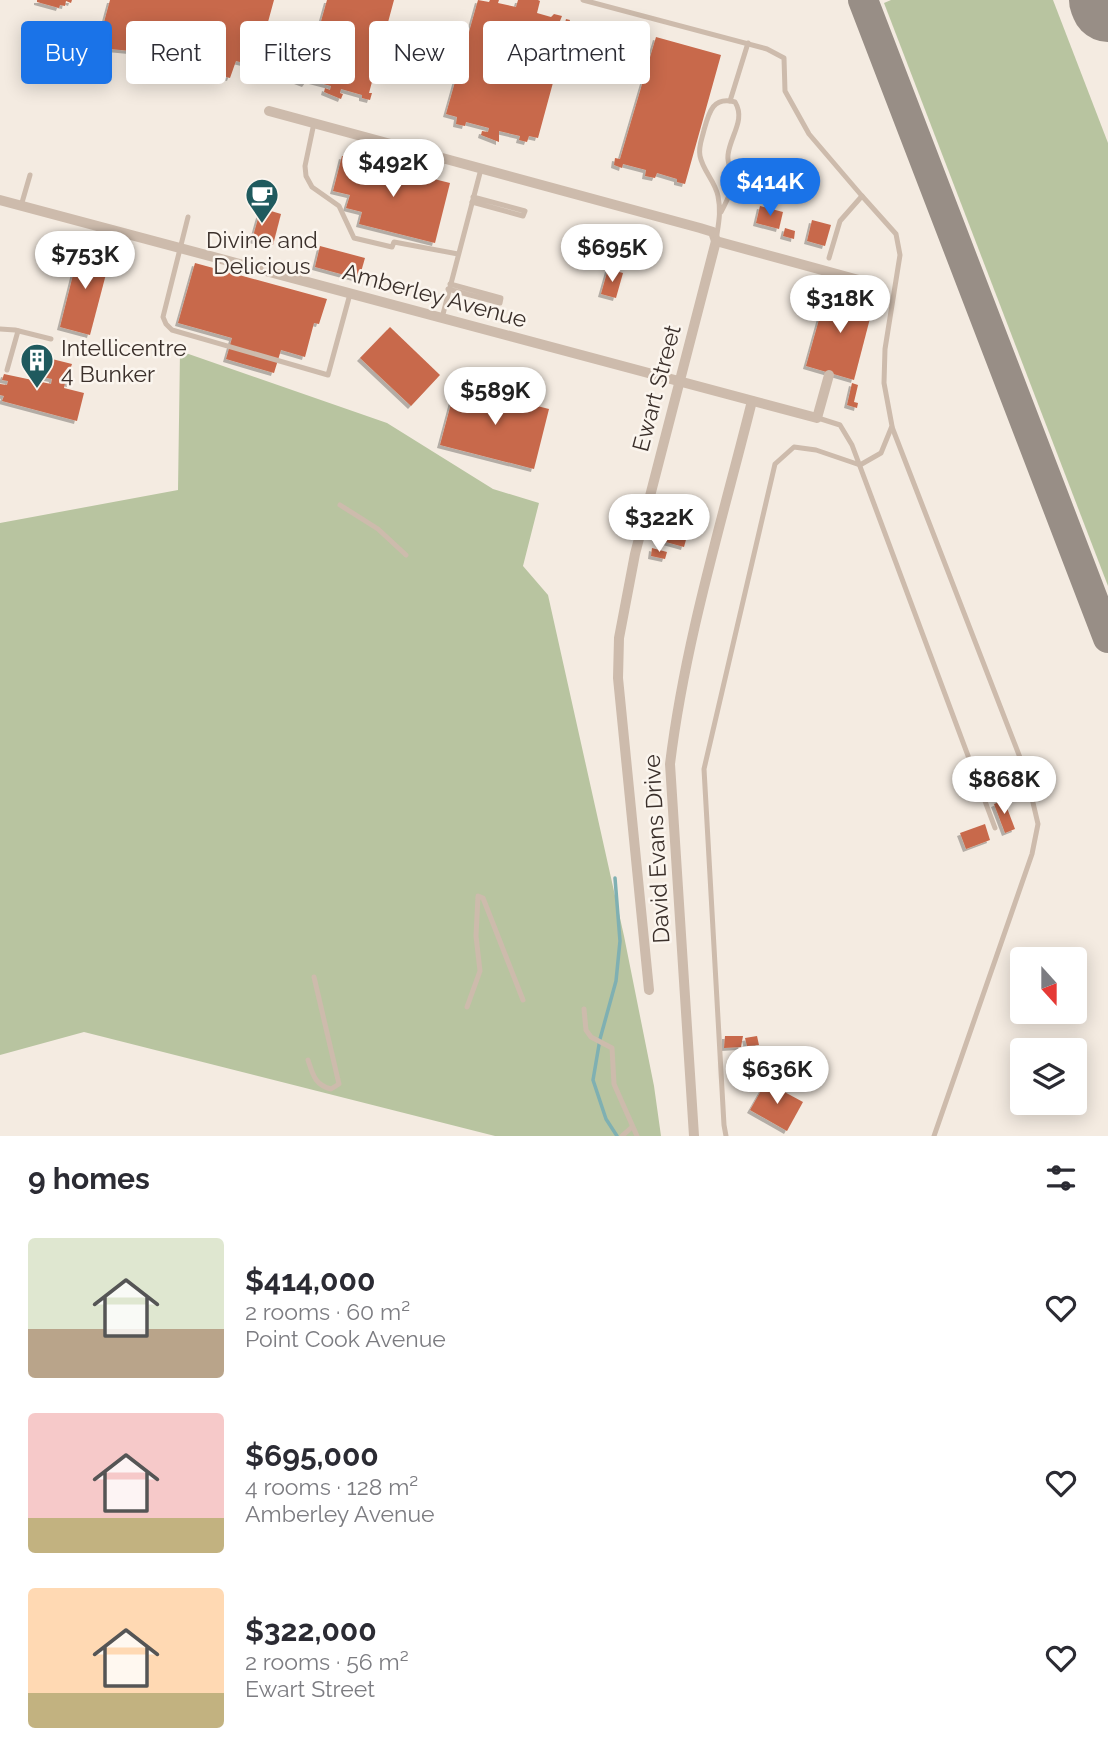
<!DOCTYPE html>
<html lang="en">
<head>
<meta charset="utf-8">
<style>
  :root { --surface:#fff; --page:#f2f2f3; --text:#2b2b33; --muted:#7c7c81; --accent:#1a73e8 }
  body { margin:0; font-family:Raleway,sans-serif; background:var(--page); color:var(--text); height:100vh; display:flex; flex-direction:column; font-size:26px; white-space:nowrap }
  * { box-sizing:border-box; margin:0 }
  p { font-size:23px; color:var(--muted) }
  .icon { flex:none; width:38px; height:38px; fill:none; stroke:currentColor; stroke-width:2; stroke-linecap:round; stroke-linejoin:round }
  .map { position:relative; height:1136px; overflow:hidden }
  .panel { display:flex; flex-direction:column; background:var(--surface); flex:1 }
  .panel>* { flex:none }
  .guide { position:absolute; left:21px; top:21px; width:700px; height:63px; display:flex; gap:14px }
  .needle { width:46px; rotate:159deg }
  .controls { position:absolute; left:1010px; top:947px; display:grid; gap:14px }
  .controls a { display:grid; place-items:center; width:77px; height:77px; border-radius:7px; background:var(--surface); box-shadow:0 4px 18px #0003; font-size:35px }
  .price { position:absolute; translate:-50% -60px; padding:0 16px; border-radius:24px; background:#fff; color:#222; font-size:23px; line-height:46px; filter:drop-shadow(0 2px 4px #0008) }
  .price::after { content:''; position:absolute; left:50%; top:42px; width:21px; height:16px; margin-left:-10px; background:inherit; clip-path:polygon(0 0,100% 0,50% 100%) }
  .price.current { background:var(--accent); color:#fff }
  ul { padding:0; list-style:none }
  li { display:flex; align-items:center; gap:21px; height:175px; padding:0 28px }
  li span { display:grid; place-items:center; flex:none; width:196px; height:140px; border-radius:7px; color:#555 }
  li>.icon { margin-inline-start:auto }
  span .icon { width:84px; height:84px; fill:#fffc; stroke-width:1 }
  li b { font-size:30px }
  h2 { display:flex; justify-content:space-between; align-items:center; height:84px; padding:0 28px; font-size:30px }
  .chip { padding:0 24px; border-radius:7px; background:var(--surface); box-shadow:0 4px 18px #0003; font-size:24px; line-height:63px }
  .chip.current { background:var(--accent); color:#fff }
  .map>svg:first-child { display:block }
</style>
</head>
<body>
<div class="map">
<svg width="1108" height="1136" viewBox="0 0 1108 1136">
  <defs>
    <filter id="shadow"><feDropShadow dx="-3" dy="3" stdDeviation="0" flood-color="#0004"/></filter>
  </defs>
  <rect width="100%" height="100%" fill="#f4ebe1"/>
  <!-- green -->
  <g fill="#b8c4a0">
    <polygon points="891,0 1053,0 1108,143 1108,586 884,3"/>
    <polygon points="180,351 387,423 493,489 539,503 523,566 548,595 624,936 654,1086 661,1136 495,1136 84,1032 0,1055 0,523 178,490"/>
  </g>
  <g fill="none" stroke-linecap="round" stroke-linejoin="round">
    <!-- stream -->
    <polyline stroke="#7fb0b2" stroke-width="3.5" points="615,878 620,941 616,981 600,1039 593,1080 606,1119 617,1136"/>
    <!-- taxiway -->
    <polyline stroke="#988e86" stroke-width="30" points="863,0 1108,638"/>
    <!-- runway -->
    <polyline stroke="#988e86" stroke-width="74" points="1106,0 1108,5"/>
  </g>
  <!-- building -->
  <g fill="#c8694b" filter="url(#shadow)">
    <polygon points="37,0 72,0 71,3 66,1 65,6 60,5 59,8 37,2"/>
    <polygon points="110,0 274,0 256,66 236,61 230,78 148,56 150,48 144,47 142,52 110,49 110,29 103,26"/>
    <polygon points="327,0 394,0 369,93 372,93 370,100 362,98 362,95 341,89 340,93 343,94 341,99 324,92 325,88 330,90 331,86 308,80 305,84 297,81 299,74 306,75"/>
    <polygon points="478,0 489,2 490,0 499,0 498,3 516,7 518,0 538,0 540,1 537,13 551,17 554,14 562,16 560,21 565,23 566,19 570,20 538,138 529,136 527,142 519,140 520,136 499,131 499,142 481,135 482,131 488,132 489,128 466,122 465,126 456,124 457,117 446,114"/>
    <polygon points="656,37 721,55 685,184 677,182 677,179 657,173 655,178 645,176 646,170 623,164 622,168 614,165 615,158 620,159"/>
    <polygon points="285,63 296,66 292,79 281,77"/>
    <polygon points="342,156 450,183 435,243 359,224 362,212 346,208 350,195 333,191"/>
    <polygon points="760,206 783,212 779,229 756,223"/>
    <polygon points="261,208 281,214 273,245 252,240"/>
    <polygon points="812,220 831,225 825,246 807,241"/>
    <polygon points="785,228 795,231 794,239 783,236"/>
    <polygon points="320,246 365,258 359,279 315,267"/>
    <polygon points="80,247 111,255 90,335 60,327"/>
    <polygon points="195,263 327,299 319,324 314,323 305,357 281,350 274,373 226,359 232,338 178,323"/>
    <polygon points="608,269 623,273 616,298 601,294"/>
    <polygon points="827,291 874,303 854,380 806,366"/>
    <polygon points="390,327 440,375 411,406 360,358"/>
    <polygon points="48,358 72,364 70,370 73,370 70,384 65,383 64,388 84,393 77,421 2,401 4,396 0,395 0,384 7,385 8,381 2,380 4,374 51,384 52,379 38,376 42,362 46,363"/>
    <polygon points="852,383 858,385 854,402 858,403 857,408 847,405"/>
    <polygon points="456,385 549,409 534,469 440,445"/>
    <polygon points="665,500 695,507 684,547 655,539"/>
    <polygon points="652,548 667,552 665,559 651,556"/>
    <polygon points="1004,800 1015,829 1005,833 994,804"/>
    <polygon points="985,824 990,840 966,849 960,833"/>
    <polygon points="725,1036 743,1036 741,1047 724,1048"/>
    <polygon points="757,1036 759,1045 747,1046 745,1038"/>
    <polygon points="793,1058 801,1062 790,1084 781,1078"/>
    <polygon points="766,1082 803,1102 787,1131 750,1110"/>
  </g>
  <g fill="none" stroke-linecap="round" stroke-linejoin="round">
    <!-- service -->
    <g stroke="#cdbbac" stroke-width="5">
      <polyline points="583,0 767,49 784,58 785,91 809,134 862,196"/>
      <polyline points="730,101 748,43"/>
      <polyline points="314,123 305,166 306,176 312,187 339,206 354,238 392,247 394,242 458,254"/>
      <polyline points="472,202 523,216 525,211 473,197"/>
      <polyline points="21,206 30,175"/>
      <polyline points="188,217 163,317 166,324 172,330 328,375 350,294"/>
      <path d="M717,234C719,221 721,210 718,196C715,181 703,171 700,156C698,147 702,139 704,130C709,112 713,96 735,102C746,120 730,136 728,155C727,163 731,169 732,176C733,189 727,201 721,212"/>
      <polyline points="448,289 500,303 501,298 450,284"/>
      <polyline points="442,318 481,169"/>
      <polyline points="0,329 15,330 51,339"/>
      <polyline points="7,370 18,331"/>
      <polyline points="818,418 840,425 852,445 995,828"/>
      <polyline points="892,427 1026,773 1038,824 1032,854 934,1136"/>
      <polyline points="340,505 378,529 406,555"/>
      <polyline points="467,1007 480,971 476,936 478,896 483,898 523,1000"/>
      <polyline points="584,1009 586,1030 591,1037 612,1048 614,1084 637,1136"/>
      <path d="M308,1060C313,1075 315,1085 331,1089L339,1084L314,977"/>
      <polyline points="622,1136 632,1127"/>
      <polyline points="726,1136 724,1125 704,769 775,464 794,447 816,450 860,465 881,453 892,426 884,383 885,349 900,255 896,234 862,196 840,221 829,258"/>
    </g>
    <!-- minor -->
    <g stroke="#cdbbac" stroke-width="10">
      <polyline points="269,111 700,228 713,232 716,241 866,282"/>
      <polyline points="0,200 817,418 829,375"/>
      <polyline points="649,990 618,678 619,638 635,554 716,241"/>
      <path d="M694,1136L670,764C685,641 722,521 752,401"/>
    </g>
  </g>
  <!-- icons -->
  <defs>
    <symbol id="cafe-pin" viewBox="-11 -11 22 30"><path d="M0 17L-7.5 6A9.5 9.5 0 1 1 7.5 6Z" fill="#1f5a5e" stroke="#fbf5ee"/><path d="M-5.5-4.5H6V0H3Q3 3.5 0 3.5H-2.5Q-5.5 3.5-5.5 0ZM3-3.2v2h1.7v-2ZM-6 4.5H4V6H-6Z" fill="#fff"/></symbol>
    <symbol id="building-pin" viewBox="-11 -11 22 30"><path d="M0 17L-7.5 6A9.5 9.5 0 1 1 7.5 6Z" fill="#1f5a5e" stroke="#fbf5ee"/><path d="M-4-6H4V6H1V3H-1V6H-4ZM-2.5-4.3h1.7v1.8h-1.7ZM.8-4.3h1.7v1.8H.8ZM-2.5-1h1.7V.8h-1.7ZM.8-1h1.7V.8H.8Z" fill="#fff"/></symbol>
  </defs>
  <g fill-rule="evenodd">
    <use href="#cafe-pin" x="243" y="176" width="38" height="52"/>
    <use href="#building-pin" x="18" y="341" width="38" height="52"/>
  </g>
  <g text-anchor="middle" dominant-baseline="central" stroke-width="5" stroke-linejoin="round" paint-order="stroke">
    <!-- poi labels -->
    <g font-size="23" fill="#3b302b" stroke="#fbf5ee">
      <text x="262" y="239">Divine and<tspan x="262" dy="26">Delicious</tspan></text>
      <text x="61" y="347" text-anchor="start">Intellicentre<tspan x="61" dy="26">4 Bunker</tspan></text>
    </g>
    <!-- street labels -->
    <g font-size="23" fill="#3b302b" stroke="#fbf5ee">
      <text transform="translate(435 295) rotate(15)">Amberley Avenue</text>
      <text transform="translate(656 388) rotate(-75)">Ewart Street</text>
      <text transform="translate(656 849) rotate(-93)">David Evans Drive</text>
    </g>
  </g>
</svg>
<div class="controls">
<a><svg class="needle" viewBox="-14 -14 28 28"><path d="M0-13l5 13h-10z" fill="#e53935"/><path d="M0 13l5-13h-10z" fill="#7c7c81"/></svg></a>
<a><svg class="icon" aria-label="layers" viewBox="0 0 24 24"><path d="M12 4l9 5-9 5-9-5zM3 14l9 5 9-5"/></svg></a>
</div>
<b class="price" style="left:393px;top:199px">$492K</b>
<b class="price current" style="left:770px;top:218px">$414K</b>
<b class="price" style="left:612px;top:284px">$695K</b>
<b class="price" style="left:85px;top:291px">$753K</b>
<b class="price" style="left:840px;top:335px">$318K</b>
<b class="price" style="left:495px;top:427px">$589K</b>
<b class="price" style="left:659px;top:554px">$322K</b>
<b class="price" style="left:1004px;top:816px">$868K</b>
<b class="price" style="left:777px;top:1106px">$636K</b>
<div class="guide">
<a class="chip current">Buy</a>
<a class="chip">Rent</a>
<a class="chip">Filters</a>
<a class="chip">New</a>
<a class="chip">Apartment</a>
</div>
</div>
<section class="panel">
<h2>9 homes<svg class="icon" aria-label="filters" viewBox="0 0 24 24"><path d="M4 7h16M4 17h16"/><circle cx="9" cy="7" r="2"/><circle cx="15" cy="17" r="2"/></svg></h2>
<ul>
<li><span style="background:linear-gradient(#dfe7d0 65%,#b9a48a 0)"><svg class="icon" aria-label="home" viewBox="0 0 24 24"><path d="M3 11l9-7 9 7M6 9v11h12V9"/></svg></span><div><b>$414,000</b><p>2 rooms · 60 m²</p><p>Point Cook Avenue</p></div><svg class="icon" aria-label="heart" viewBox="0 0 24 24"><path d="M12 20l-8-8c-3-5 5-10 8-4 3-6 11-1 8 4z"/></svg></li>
<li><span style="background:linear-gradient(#f6c9c9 75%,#c2b280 0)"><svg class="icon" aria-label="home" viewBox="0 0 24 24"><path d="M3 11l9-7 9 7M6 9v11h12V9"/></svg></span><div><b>$695,000</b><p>4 rooms · 128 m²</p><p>Amberley Avenue</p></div><svg class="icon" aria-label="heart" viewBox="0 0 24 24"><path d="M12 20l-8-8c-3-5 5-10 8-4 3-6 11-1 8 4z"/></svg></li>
<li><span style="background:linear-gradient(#ffd9b3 75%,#c2b280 0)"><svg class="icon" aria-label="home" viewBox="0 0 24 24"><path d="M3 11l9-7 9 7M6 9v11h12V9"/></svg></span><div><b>$322,000</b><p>2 rooms · 56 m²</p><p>Ewart Street</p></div><svg class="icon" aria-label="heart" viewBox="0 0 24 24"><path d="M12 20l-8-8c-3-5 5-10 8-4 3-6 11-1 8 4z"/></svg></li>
</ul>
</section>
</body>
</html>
